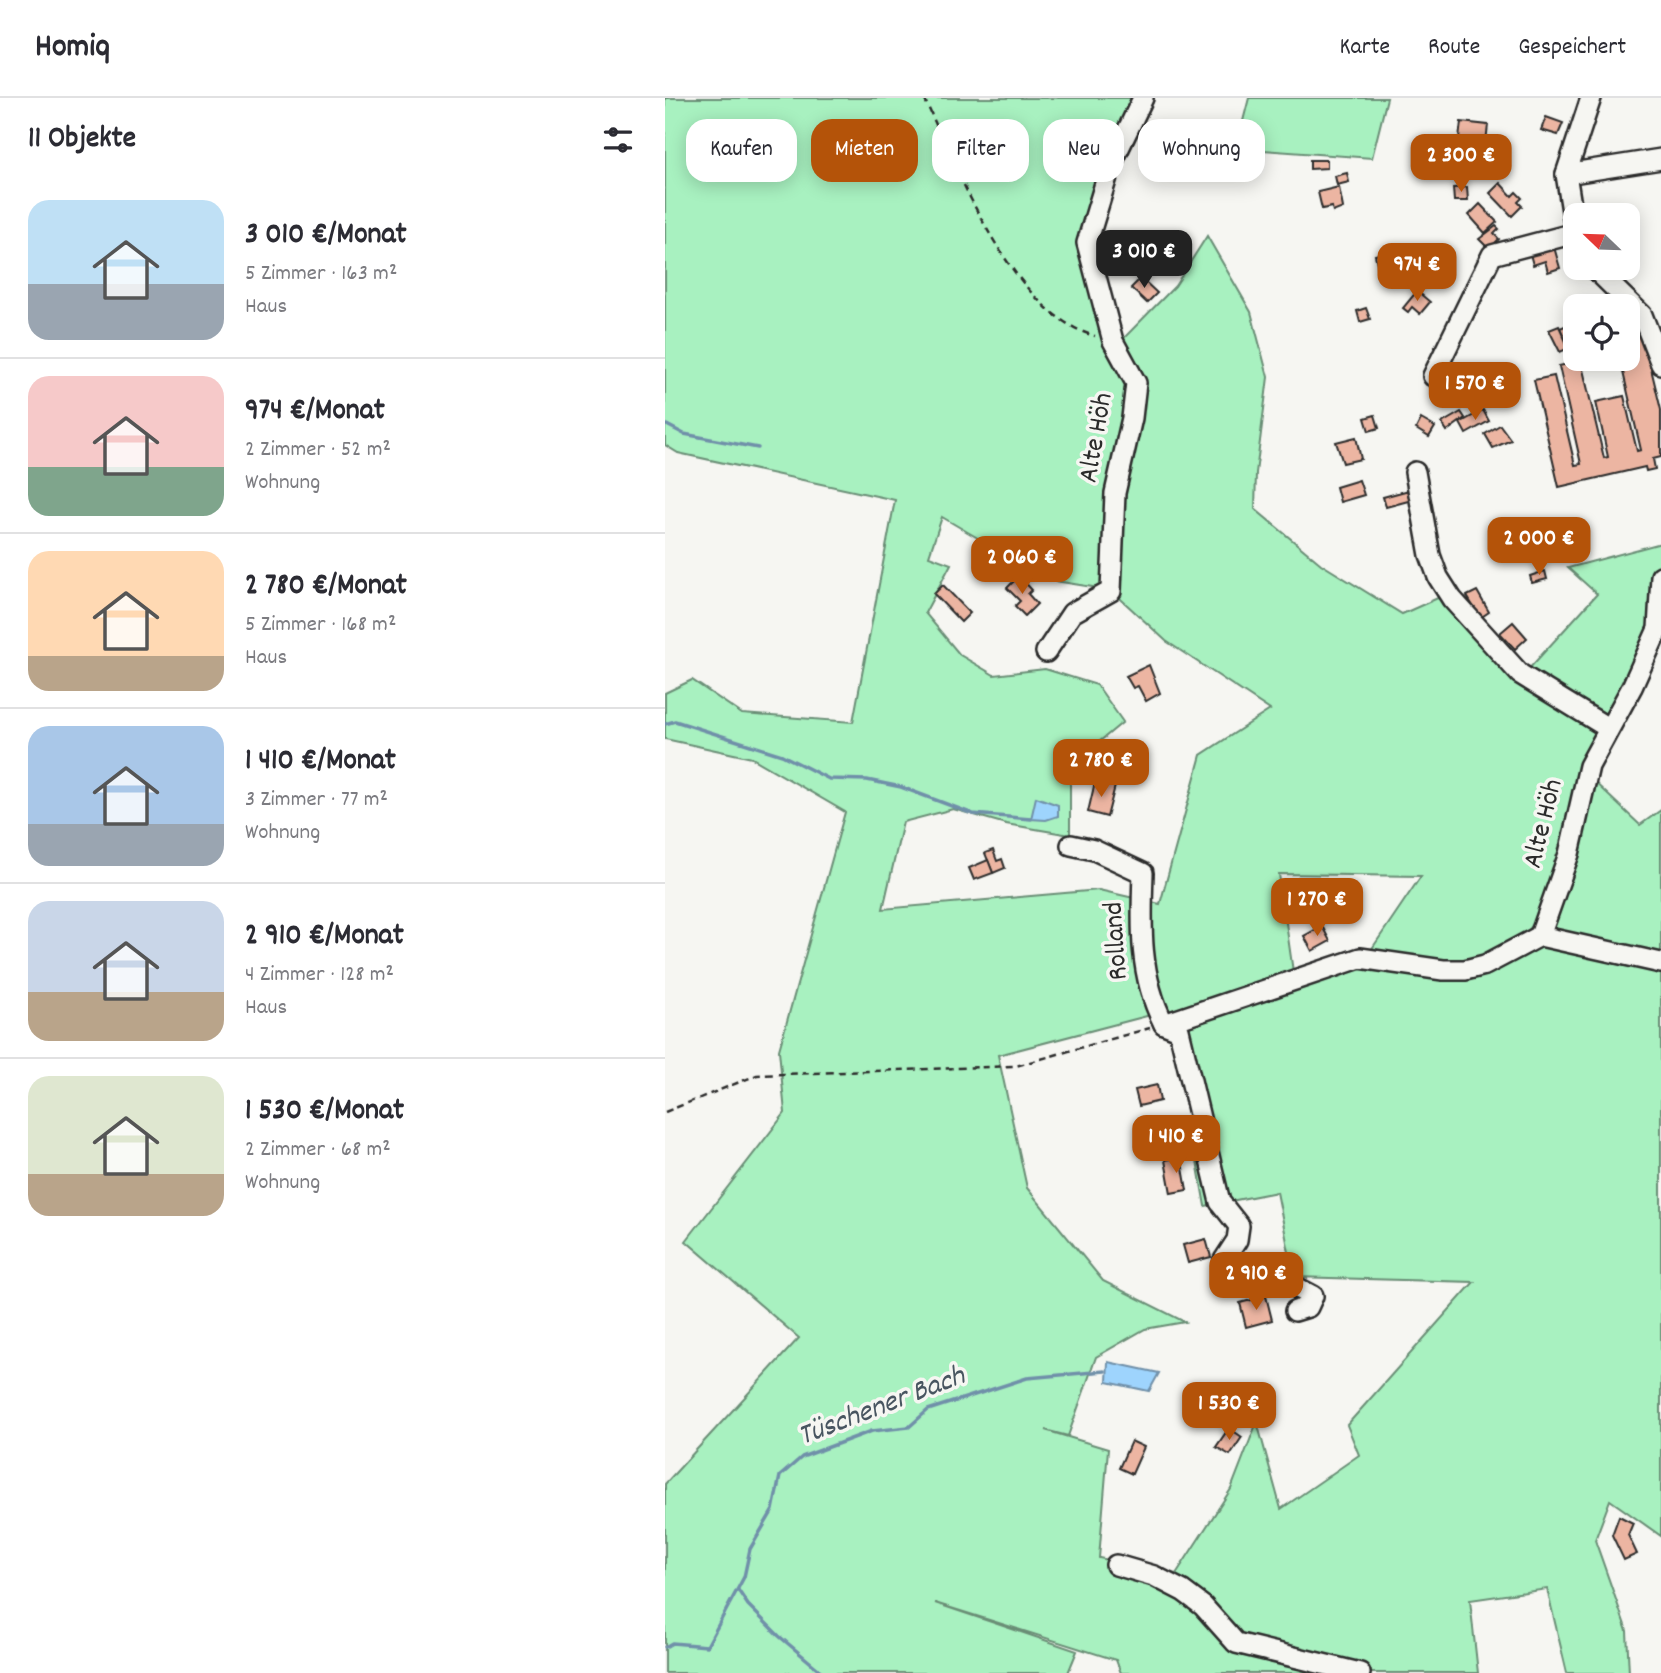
<!DOCTYPE html>
<html lang="de">
<head>
<meta charset="utf-8">
<style>
  :root { --surface:#fff; --page:#f7f7f7; --text:#2b2b33; --muted:#7c7c81; --line:#e1e1e2; --accent:#b45309 }
  body { margin:0; font-family:Dekko,sans-serif; background:var(--page); color:var(--text); height:100vh; display:flex; flex-direction:column; font-size:26px; white-space:nowrap }
  * { box-sizing:border-box; margin:0 }
  p { font-size:23px; color:var(--muted) }
  .icon { flex:none; width:38px; height:38px; fill:none; stroke:currentColor; stroke-width:2; stroke-linecap:round; stroke-linejoin:round }
  .map { position:relative; flex:1; overflow:hidden }
  .panel { display:flex; flex-direction:column; background:var(--surface); width:665px }
  .panel>* { flex:none }
  .hud { position:absolute; left:21px; top:21px; width:665px; height:63px; display:flex; gap:14px }
  .needle { width:46px; rotate:293deg }
  .tools { position:absolute; left:898px; top:105px; display:grid; gap:14px }
  .tools a { display:grid; place-items:center; width:77px; height:77px; border-radius:14px; background:var(--surface); box-shadow:0 4px 18px #0003; font-size:35px }
  .price { position:absolute; translate:-50% -60px; padding:0 16px; border-radius:14px; background:var(--accent); color:#fff; font-size:23px; line-height:46px; filter:drop-shadow(0 2px 4px #0008) }
  .price::after { content:''; position:absolute; left:50%; top:42px; width:21px; height:16px; margin-left:-10px; background:inherit; clip-path:polygon(0 0,100% 0,50% 100%) }
  .price.selected { background:#222; color:#fff }
  ul { padding:0; list-style:none }
  li { display:flex; align-items:center; gap:21px; height:175px; padding:0 28px }
  li+li { border-top:2px solid var(--line) }
  li span { display:grid; place-items:center; flex:none; width:196px; height:140px; border-radius:21px; color:#555 }
  li>.icon { margin-inline-start:auto }
  span .icon { width:84px; height:84px; fill:#fffc; stroke-width:1 }
  li b { font-size:30px }
  h2 { display:flex; justify-content:space-between; align-items:center; height:84px; padding:0 28px; font-size:30px }
  .pill { padding:0 24px; border-radius:21px; background:var(--surface); box-shadow:0 4px 18px #0003; font-size:24px; line-height:63px }
  .pill.selected { background:var(--accent); color:#fff }
  header { display:flex; align-items:center; gap:42px; box-sizing:border-box; height:98px; padding:0 35px; background:var(--surface); border-bottom:2px solid var(--line) }
  header strong { font-size:33px }
  nav { display:flex; gap:38px; margin-inline-start:auto; font-size:24px }
  main { display:flex; flex:1; min-height:0 }
  .map>svg:first-child { display:block }
</style>
</head>
<body>
<header>
<strong>Homiq</strong>
<nav><a>Karte</a><a>Route</a><a>Gespeichert</a></nav>
</header>
<main>
<section class="panel">
<h2>11 Objekte<svg class="icon" aria-label="filters" viewBox="0 0 24 24"><path d="M4 7h16M4 17h16"/><circle cx="9" cy="7" r="2"/><circle cx="15" cy="17" r="2"/></svg></h2>
<ul>
<li><span style="background:linear-gradient(#bfe0f5 60%,#9aa5b1 0)"><svg class="icon" aria-label="home" viewBox="0 0 24 24"><path d="M3 11l9-7 9 7M6 9v11h12V9"/></svg></span><div><b>3 010 €/Monat</b><p>5 Zimmer · 163 m²</p><p>Haus</p></div></li>
<li><span style="background:linear-gradient(#f6c9c9 65%,#7fa58c 0)"><svg class="icon" aria-label="home" viewBox="0 0 24 24"><path d="M3 11l9-7 9 7M6 9v11h12V9"/></svg></span><div><b>974 €/Monat</b><p>2 Zimmer · 52 m²</p><p>Wohnung</p></div></li>
<li><span style="background:linear-gradient(#ffd9b3 75%,#b9a48a 0)"><svg class="icon" aria-label="home" viewBox="0 0 24 24"><path d="M3 11l9-7 9 7M6 9v11h12V9"/></svg></span><div><b>2 780 €/Monat</b><p>5 Zimmer · 168 m²</p><p>Haus</p></div></li>
<li><span style="background:linear-gradient(#a9c7e8 70%,#9aa5b1 0)"><svg class="icon" aria-label="home" viewBox="0 0 24 24"><path d="M3 11l9-7 9 7M6 9v11h12V9"/></svg></span><div><b>1 410 €/Monat</b><p>3 Zimmer · 77 m²</p><p>Wohnung</p></div></li>
<li><span style="background:linear-gradient(#c9d6e8 65%,#b9a48a 0)"><svg class="icon" aria-label="home" viewBox="0 0 24 24"><path d="M3 11l9-7 9 7M6 9v11h12V9"/></svg></span><div><b>2 910 €/Monat</b><p>4 Zimmer · 128 m²</p><p>Haus</p></div></li>
<li><span style="background:linear-gradient(#dfe7d0 70%,#b9a48a 0)"><svg class="icon" aria-label="home" viewBox="0 0 24 24"><path d="M3 11l9-7 9 7M6 9v11h12V9"/></svg></span><div><b>1 530 €/Monat</b><p>2 Zimmer · 68 m²</p><p>Wohnung</p></div></li>
</ul>
</section>
<div class="map">
<svg width="996" height="1575" viewBox="0 0 996 1575">
  <rect width="100%" height="100%" fill="#f6f6f2"/>
  <filter id="ink" filterUnits="userSpaceOnUse"><feTurbulence type="fractalNoise" baseFrequency=".0143" numOctaves="2"/><feDisplacementMap in="SourceGraphic" scale="14" xChannelSelector="R" yChannelSelector="G"/><feConvolveMatrix kernelMatrix="1 2 1 2 8 2 1 2 1" color-interpolation-filters="sRGB"/></filter>
  <g filter="url(#ink)">
    <!-- green -->
    <g fill="#a8f1c0" stroke="#6a8e76" stroke-width="2" fill-rule="evenodd">
      <path d="M0,0H483L414,146L458,241L510,188L542,138L586,214L603,279L591,375L590,411L656,466L737,516L775,499L852,584L932,496L903,470L996,445V541L925,680L975,727L996,712V1438L945,1402L930,1442L962,1533L964,1575H902L882,1491L805,1502L813,1575H456L451,1562L270,1505L412,1553L403,1575H0V1386L134,1240L21,1143L120,1015L114,952L180,714L87,660L0,641V595L27,582L77,616L188,624L230,402L13,355L0,347ZM277,419L384,482L446,492L501,543L605,612L536,657L495,806L434,792L218,811L238,724L288,711L341,726L405,737V668L458,624L432,587L380,571L329,577L295,557L260,515L286,466L264,458ZM895,765C884,835 888,849 818,877L815,858L859,838L878,813ZM614,776L756,778L704,855L629,881ZM501,913L509,933L540,1108L612,1094L629,1179L809,1184L682,1327L694,1357L616,1411L592,1324L566,1391L511,1476L434,1460L443,1351L380,1332L403,1338L431,1259L480,1231L520,1224L438,1183L362,1090L333,957Z"/>
      <polygon points="584,0 722,0 707,60 571,50"/>
    </g>
    <!-- water -->
    <g fill="#9ed4fd" stroke="#7090a9" stroke-width="2">
      <polygon points="371,699 393,707 393,718 381,722 366,721"/>
      <polygon points="443,1264 494,1275 484,1293 442,1284"/>
    </g>
    <g fill="none" stroke-linecap="round" stroke-linejoin="round">
      <!-- stream -->
      <g stroke="#7090a9" stroke-width="3.5">
        <polyline points="0,326 19,336 93,350"/>
        <polyline points="0,626 10,623 117,657 164,681 202,682 236,689 308,716 366,721"/>
        <polyline points="73,1492 83,1507 114,1538 158,1575"/>
        <polyline points="0,1549 7,1545 42,1548 79,1479 85,1451 108,1412 115,1378 137,1359 207,1333 244,1329 263,1312 362,1280 440,1273"/>
      </g>
    </g>
    <!-- building -->
    <g fill="#ecb5a2" stroke="#2b2b2b" stroke-width="2">
      <polygon points="881,19 898,25 893,37 876,32"/>
      <polygon points="796,24 823,27 821,44 794,41"/>
      <polygon points="522,40 550,53 544,66 528,58 518,80 507,74"/>
      <polygon points="645,62 662,62 662,70 645,71"/>
      <polygon points="682,75 684,84 672,87 670,78"/>
      <polygon points="835,85 847,98 851,94 857,100 853,104 857,108 847,118 825,95"/>
      <polygon points="674,89 678,110 668,114 667,109 657,111 653,94"/>
      <polygon points="802,89 803,103 789,103 788,90"/>
      <polygon points="815,106 832,124 820,135 804,117"/>
      <polygon points="831,128 834,131 829,136 834,141 824,151 814,141"/>
      <polygon points="889,149 895,170 883,174 880,163 868,167 865,156"/>
      <polygon points="731,152 735,168 714,173 710,157"/>
      <polygon points="476,180 492,195 482,205 466,190"/>
      <polygon points="752,193 765,204 755,216 747,209 743,214 738,210"/>
      <polygon points="701,210 705,221 695,224 692,213"/>
      <polygon points="907,225 910,247 904,250 895,230"/>
      <polygon points="894,228 904,250 895,254 884,232"/>
      <polygon points="976,229 996,312 996,359 988,361 990,371 981,373 980,369 894,389 869,282 889,278 910,367 916,366 894,268 916,263 939,360 943,359 931,304 959,298 972,353 976,352 955,261 962,261 962,235"/>
      <polygon points="806,269 814,277 806,285 798,277"/>
      <polygon points="818,312 824,323 801,336 795,325"/>
      <polygon points="796,314 800,320 782,333 777,325"/>
      <polygon points="710,317 714,330 704,333 700,320"/>
      <polygon points="756,321 770,329 764,339 751,331"/>
      <polygon points="835,327 846,342 828,350 820,336"/>
      <polygon points="691,339 696,361 678,365 671,344"/>
      <polygon points="694,382 699,397 675,404 671,389"/>
      <polygon points="744,392 747,402 721,409 718,399"/>
      <polygon points="880,473 882,481 867,485 865,478"/>
      <polygon points="354,478 367,492 363,496 372,506 360,518 350,508 355,503 342,490"/>
      <polygon points="278,487 305,515 296,524 269,496"/>
      <polygon points="812,493 824,514 815,520 802,498"/>
      <polygon points="848,524 862,540 850,551 835,535"/>
      <polygon points="484,567 495,595 481,603 473,588 468,590 461,578"/>
      <polygon points="430,684 450,688 442,719 423,714"/>
      <polygon points="328,752 332,763 337,761 340,770 328,775 320,755"/>
      <polygon points="323,762 328,775 309,782 304,770"/>
      <polygon points="657,828 665,843 647,853 639,838"/>
      <polygon points="492,987 495,1003 474,1008 470,992"/>
      <polygon points="516,1059 522,1092 506,1095 500,1062"/>
      <polygon points="541,1141 546,1159 523,1165 518,1147"/>
      <polygon points="601,1198 607,1222 581,1229 575,1205"/>
      <polygon points="564,1330 577,1339 565,1357 551,1349"/>
      <polygon points="466,1343 479,1349 467,1376 454,1370"/>
      <polygon points="954,1418 968,1425 963,1437 972,1456 959,1462 947,1437"/>
    </g>
    <g fill="none" stroke-linecap="round" stroke-linejoin="round">
      <defs>
        <g id="minor">
          <polyline points="901,76 996,61"/>
          <polyline points="910,132 901,76 926,0"/>
          <polyline points="929,170 977,217 996,266"/>
          <polyline points="768,278 827,157 910,135"/>
          <polyline points="750,374 765,457 773,479 787,501 855,576 943,630"/>
          <polyline points="381,554 407,515 446,493 450,395 467,320 471,285 448,243 422,145 445,69 478,0"/>
          <path d="M406,747L429,752L478,775C476,828 474,878 499,926L514,932L555,1104L574,1128L572,1142L559,1162L564,1172L627,1187L648,1198L643,1209L630,1213"/>
          <polyline points="875,838 904,756 924,668 967,589 993,531 996,478"/>
          <polyline points="499,926 695,860 778,872 800,872 820,867 875,838 996,865"/>
          <polyline points="451,1467 489,1478 518,1493 538,1508 571,1545 695,1575"/>
        </g>
      </defs>
      <!-- minor casing -->
      <use href="#minor" stroke="#2b2b2b" stroke-width="24"/>
      <!-- path -->
      <g stroke="#2b2b2b" stroke-width="2.5" stroke-dasharray="7 5" stroke-linecap="butt">
        <path d="M259,0C292,71 347,216 430,238"/>
        <polyline points="0,1014 92,977 351,968 485,930"/>
      </g>
      <!-- minor -->
      <use href="#minor" stroke="#f6f6f2" stroke-width="19"/>
    </g>
  </g>
  <g text-anchor="middle" dominant-baseline="central" stroke-width="7" stroke-linejoin="round" paint-order="stroke">
    <!-- street labels -->
    <g font-size="28" fill="#2b2b2b" stroke="#f6f6f2">
      <text transform="translate(433 340) rotate(-80)">Alte Höh</text>
      <text transform="translate(880 726) rotate(-76)">Alte Höh</text>
      <text transform="translate(453 843) rotate(-94)">Rolland</text>
    </g>
    <!-- water labels -->
    <g font-size="30" font-style="italic" fill="#485560" stroke="#f6f6f2">
      <text transform="translate(217 1310) rotate(-21)">Tüschener Bach</text>
    </g>
  </g>
</svg>
<div class="tools">
<a><svg class="needle" viewBox="-14 -14 28 28"><path d="M0-13l5 13h-10z" fill="#e53935"/><path d="M0 13l5-13h-10z" fill="#7c7c81"/></svg></a>
<a><svg class="icon" aria-label="locate" viewBox="0 0 24 24"><circle cx="12" cy="12" r="6"/><path d="M12 2v4M12 18v4M2 12h4M18 12h4"/></svg></a>
</div>
<b class="price" style="left:796px;top:96px">2 300 €</b>
<b class="price selected" style="left:479px;top:192px">3 010 €</b>
<b class="price" style="left:752px;top:205px">974 €</b>
<b class="price" style="left:810px;top:324px">1 570 €</b>
<b class="price" style="left:874px;top:479px">2 000 €</b>
<b class="price" style="left:357px;top:498px">2 060 €</b>
<b class="price" style="left:436px;top:701px">2 780 €</b>
<b class="price" style="left:652px;top:840px">1 270 €</b>
<b class="price" style="left:511px;top:1077px">1 410 €</b>
<b class="price" style="left:591px;top:1214px">2 910 €</b>
<b class="price" style="left:564px;top:1344px">1 530 €</b>
<div class="hud">
<a class="pill">Kaufen</a>
<a class="pill selected">Mieten</a>
<a class="pill">Filter</a>
<a class="pill">Neu</a>
<a class="pill">Wohnung</a>
</div>
</div>
</main>
</body>
</html>
